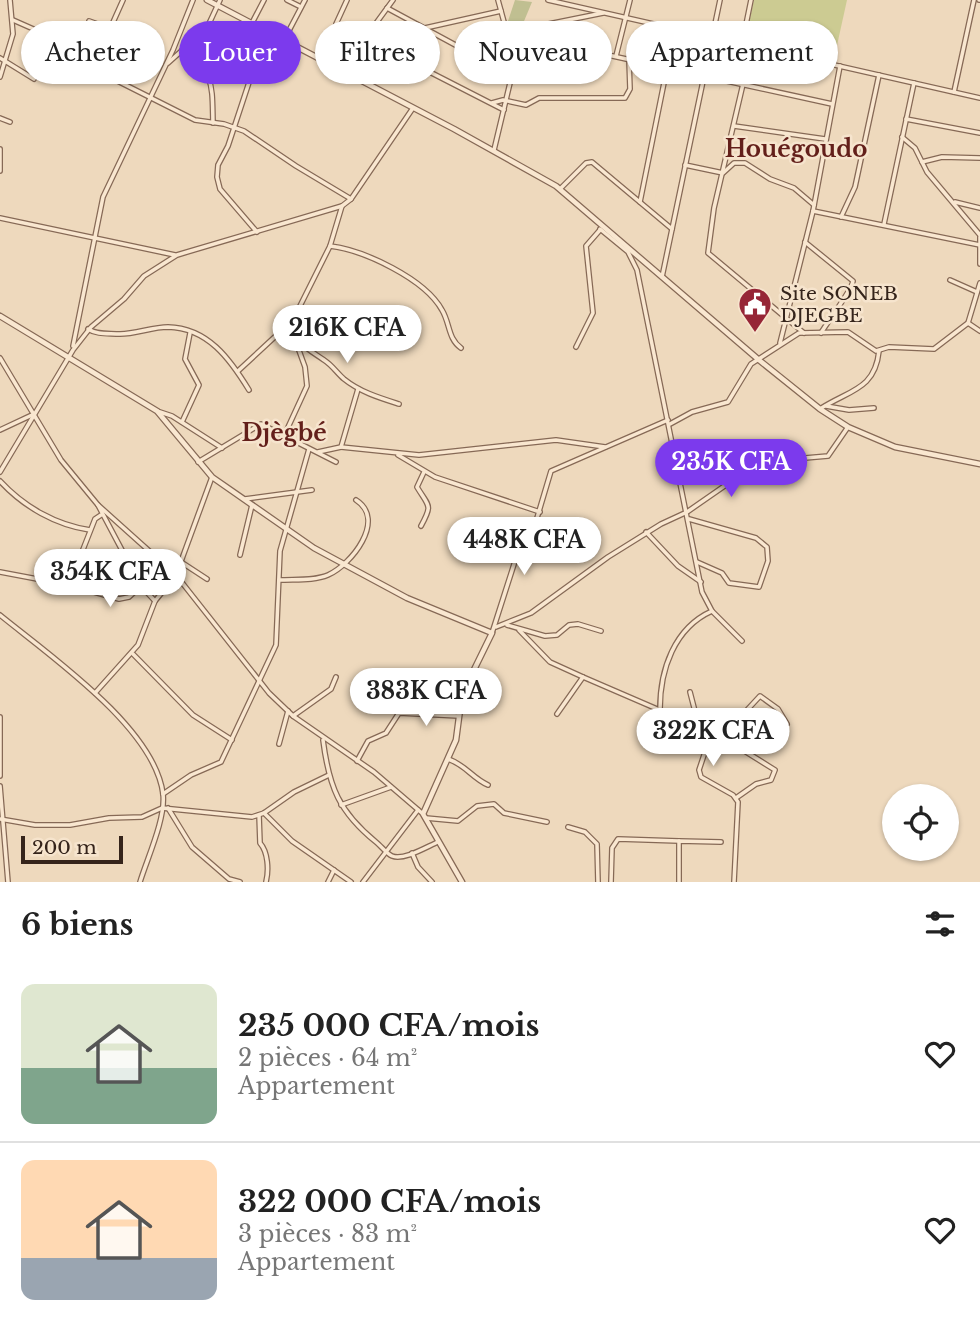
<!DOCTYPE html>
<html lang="fr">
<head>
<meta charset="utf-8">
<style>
  :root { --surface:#fff; --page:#f2f2f2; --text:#222; --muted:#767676; --line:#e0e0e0; --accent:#7c3aed }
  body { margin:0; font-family:"Libre Baskerville",serif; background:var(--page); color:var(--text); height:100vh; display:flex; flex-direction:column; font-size:26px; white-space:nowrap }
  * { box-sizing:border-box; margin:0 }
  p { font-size:23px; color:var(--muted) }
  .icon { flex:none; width:38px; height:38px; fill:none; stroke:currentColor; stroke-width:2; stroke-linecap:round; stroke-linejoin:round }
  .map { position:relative; height:882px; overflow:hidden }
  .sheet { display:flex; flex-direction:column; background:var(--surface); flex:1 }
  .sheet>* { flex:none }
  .banner { position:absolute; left:21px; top:21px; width:938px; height:63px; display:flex; gap:14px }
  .tools { position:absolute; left:882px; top:784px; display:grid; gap:14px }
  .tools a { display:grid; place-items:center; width:77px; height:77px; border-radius:50%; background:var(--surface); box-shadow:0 2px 5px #0004; font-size:35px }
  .scale { position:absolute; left:21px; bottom:18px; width:102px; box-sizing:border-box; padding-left:7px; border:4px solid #35241b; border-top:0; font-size:19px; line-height:24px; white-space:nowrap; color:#35241b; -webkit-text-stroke:5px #f6e4cd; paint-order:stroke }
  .price { position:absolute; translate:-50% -60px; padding:0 16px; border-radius:24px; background:#fff; color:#222; font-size:23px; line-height:46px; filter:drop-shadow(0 2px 4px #0008) }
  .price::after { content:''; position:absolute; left:50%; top:42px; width:21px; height:16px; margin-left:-10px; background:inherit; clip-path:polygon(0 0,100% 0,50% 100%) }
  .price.current { background:var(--accent); color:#fff }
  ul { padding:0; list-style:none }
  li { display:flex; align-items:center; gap:21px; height:175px; padding:0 21px }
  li+li { border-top:2px solid var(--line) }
  li span { display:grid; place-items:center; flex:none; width:196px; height:140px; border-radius:14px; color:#555 }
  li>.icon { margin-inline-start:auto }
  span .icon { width:84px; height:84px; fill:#fffc; stroke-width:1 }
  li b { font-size:30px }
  h2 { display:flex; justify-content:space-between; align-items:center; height:84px; padding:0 21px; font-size:30px }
  .pill { padding:0 24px; border-radius:32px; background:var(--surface); box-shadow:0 2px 5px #0004; font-size:24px; line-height:63px }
  .pill.current { background:var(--accent); color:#fff }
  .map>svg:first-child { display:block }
</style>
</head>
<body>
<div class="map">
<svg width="980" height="882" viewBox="0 0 980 882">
  <rect width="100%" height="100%" fill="#eed9bd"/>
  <!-- green -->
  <polygon fill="#cccb92" points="754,0 847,0 834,59 745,41"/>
  <!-- cemetery -->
  <polygon fill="#c0bf91" points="515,0 532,2 522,26 508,21"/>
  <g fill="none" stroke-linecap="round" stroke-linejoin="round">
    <defs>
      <g id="minor">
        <polyline points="287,0 301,7"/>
        <polyline points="347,0 336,24 504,110"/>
        <polyline points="548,0 980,98"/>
        <polyline points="979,0 980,0"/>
        <polyline points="387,8 511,75"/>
        <polyline points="13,20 56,39 66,55 195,120 224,124 244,131 296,166 351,199"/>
        <polyline points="89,21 120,32 135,42 137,48 125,84"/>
        <polyline points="252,23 264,0"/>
        <polyline points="425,28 501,11"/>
        <polyline points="509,32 603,13"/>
        <polyline points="284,40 305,0"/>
        <polyline points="742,44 751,0"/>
        <path d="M182,50C215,72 212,86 213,123"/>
        <polyline points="616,56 630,0"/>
        <polyline points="0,58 34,79"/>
        <polyline points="515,62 608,55 832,104"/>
        <polyline points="168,63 207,28 220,0"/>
        <polyline points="93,67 123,0"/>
        <polyline points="348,73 370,43 374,26 393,0"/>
        <polyline points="0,77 13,34 10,0"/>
        <polyline points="743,84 714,208 708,253 804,333"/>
        <polyline points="954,92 974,0"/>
        <polyline points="492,103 503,100 526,105 539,98 625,98 630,89 629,60"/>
        <polyline points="0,118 10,122"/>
        <polyline points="906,119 980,133"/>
        <polyline points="734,126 825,139"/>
        <polyline points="902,137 915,148 927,172 980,235"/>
        <polyline points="0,149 0,171"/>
        <polyline points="494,150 515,62 498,0"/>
        <polyline points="922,162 942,157 980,158"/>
        <polyline points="685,165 723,173 734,163 745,163 770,179 794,188 814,205"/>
        <polyline points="560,189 586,163 592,162 672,229"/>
        <polyline points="640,202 667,68"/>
        <polyline points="955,202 980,208"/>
        <path d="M342,206L330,246L293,320C290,341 310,350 324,360C332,365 337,373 344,379C360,392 380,398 399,404"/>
        <polyline points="813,211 980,245"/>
        <polyline points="841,217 855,187 879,75"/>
        <polyline points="0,218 175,255"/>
        <polyline points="884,224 914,83"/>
        <polyline points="600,229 628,252 637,270 702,592 712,611 742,641"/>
        <polyline points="257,232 220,189 217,177 218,165 228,146 266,31"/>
        <polyline points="980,237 980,264"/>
        <path d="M805,242L853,281C852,290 828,321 821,333"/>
        <path d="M330,246C364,250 425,279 442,310C450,323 448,339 461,348"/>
        <polyline points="662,277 720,0"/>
        <polyline points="950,280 977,292"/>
        <polyline points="968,323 980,331"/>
        <path d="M88,329C97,335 109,333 120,334C136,334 152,327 168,327C208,328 230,359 249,390"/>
        <polyline points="780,343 813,211 840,66"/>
        <polyline points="73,346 103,197 173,50 193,0"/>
        <polyline points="576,347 593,313 586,246 600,230"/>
        <polyline points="0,358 61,460 98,505 141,586 155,601"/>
        <polyline points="238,371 293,320"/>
        <polyline points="826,406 849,410 874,408"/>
        <path d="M820,409C849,390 875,390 879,351"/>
        <polyline points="157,411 172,416 222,448"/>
        <polyline points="182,422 199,385 185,359 190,333"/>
        <polyline points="670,424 692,412 728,402 751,364 799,333 848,332 876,351 889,347 934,349 968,323 980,283"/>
        <polyline points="0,430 32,415"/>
        <polyline points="284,436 307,386 305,367 293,334"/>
        <polyline points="341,447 419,455 556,440 605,447"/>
        <polyline points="318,452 341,447 358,389"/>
        <polyline points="398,455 435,477 540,512"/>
        <polyline points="198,462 261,424 336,462"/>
        <polyline points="0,472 73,350 91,327 124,299 144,276 177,255 342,206 351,199 413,108"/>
        <path d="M0,481C24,507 56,525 90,530"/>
        <polyline points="245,499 312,490"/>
        <polyline points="98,505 176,575 269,693 293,716 374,772 423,814"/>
        <polyline points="689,519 756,538 767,547 768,561 759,587 729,583 722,573 697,562"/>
        <path d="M421,526C433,504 429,507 417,487L424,472"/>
        <polyline points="646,532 678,566 701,582"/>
        <polyline points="240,555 252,505"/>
        <polyline points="181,562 207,579"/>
        <polyline points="0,572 69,585 119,599 129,597 141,586"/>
        <path d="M279,580C295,579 314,581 328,575C351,565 387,520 356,500"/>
        <polyline points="69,585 95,519 101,515"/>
        <path d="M0,615C49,655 155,728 163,794C166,818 147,859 140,882"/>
        <polyline points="507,625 545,636 557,635 569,625 578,624 601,631"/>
        <polyline points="496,627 531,613 608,557 661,524 687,512 759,462 828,456 848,427"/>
        <polyline points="519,630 550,662 583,677"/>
        <polyline points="492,633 516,558 534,528 551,471 668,420"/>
        <polyline points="133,654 193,715 232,740"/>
        <polyline points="690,692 698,723"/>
        <polyline points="95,693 138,645 155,601 176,575 212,477"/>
        <path d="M660,709C660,670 674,628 712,611"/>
        <polyline points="557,714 583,677 722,737 775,770 771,780 756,784 736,798"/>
        <polyline points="293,716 331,689 336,677"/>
        <polyline points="0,717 0,776"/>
        <polyline points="703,731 706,749 699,770 701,777 733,795 738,802 734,882"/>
        <polyline points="722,737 760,696 778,709 787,724"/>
        <path d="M323,740C329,787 339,812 376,842C381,846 387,854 392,856C404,861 428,846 438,842"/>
        <polyline points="279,744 288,711"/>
        <path d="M448,759C466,765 472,778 488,785"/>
        <polyline points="357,761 368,741 386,733 399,713 459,716"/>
        <polyline points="0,786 8,882"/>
        <polyline points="163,794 191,775 221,762 276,645 280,551 309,449"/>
        <polyline points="341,805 391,787"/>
        <polyline points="168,808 192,847 229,879 240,882"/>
        <polyline points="264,813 292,841 351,882"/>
        <path d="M259,815L260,843C268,852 269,870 266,882"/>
        <polyline points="426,818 458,821 477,806 494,804 504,813 547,822"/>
        <polyline points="0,819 35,825 70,825 109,818 142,817 162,808 252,817 264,813 294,792 329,775"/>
        <polyline points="568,827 585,832 597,844 598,882"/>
        <polyline points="412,853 418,867 432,882"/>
        <polyline points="328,882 334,870"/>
        <polyline points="363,882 418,810"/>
        <polyline points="611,882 612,848 618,839 679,841"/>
        <polyline points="679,882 679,841 721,842"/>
      </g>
      <g id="tertiary">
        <polyline points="207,0 454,129 556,186 759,360 820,409 848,427 895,447 980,464"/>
        <polyline points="0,316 157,411 212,477 314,548 407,598 492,633 469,680 461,702 456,740 423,814 462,882"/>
      </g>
    </defs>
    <!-- minor casing -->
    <use href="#minor" stroke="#866956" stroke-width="6"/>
    <!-- tertiary casing -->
    <use href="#tertiary" stroke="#866956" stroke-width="7"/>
    <!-- minor -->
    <use href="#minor" stroke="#f9e7d0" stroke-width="3.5"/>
    <!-- tertiary -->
    <use href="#tertiary" stroke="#f9e7d0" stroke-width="4.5"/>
  </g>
  <!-- icons -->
  <defs>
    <symbol id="civic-pin" viewBox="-11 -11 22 30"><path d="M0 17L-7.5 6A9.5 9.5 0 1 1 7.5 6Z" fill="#962536" stroke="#f6e4cd"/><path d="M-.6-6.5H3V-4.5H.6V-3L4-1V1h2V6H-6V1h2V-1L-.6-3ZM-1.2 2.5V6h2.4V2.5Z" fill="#fff"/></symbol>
  </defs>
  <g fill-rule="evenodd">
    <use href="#civic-pin" x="736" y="285" width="38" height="52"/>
  </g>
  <g text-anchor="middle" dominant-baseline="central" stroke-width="5" stroke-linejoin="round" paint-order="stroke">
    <!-- poi labels -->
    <g font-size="19" fill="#35241b" stroke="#f6e4cd" text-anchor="start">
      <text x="780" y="293">Site SONEB<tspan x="780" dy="22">DJEGBE</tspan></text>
    </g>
    <!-- quarter labels -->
    <g font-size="23" font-weight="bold" fill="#631f1a" stroke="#f6e4cd">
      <text x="796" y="149">Houégoudo</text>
      <text x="284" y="433">Djègbé</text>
    </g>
  </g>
</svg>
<div class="tools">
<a><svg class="icon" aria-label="locate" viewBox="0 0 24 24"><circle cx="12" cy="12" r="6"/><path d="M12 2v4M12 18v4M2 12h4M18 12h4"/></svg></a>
</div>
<div class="scale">200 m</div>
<b class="price" style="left:347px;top:365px">216K CFA</b>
<b class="price current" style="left:731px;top:499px">235K CFA</b>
<b class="price" style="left:524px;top:577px">448K CFA</b>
<b class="price" style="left:110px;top:609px">354K CFA</b>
<b class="price" style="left:426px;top:728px">383K CFA</b>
<b class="price" style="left:713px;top:768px">322K CFA</b>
<div class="banner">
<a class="pill">Acheter</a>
<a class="pill current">Louer</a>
<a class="pill">Filtres</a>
<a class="pill">Nouveau</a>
<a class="pill">Appartement</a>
</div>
</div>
<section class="sheet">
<h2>6 biens<svg class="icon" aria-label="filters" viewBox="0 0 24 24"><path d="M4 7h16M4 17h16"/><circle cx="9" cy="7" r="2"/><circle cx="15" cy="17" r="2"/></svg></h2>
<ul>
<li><span style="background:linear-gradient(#dfe7d0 60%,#7fa58c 0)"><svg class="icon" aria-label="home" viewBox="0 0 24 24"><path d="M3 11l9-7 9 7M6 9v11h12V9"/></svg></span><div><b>235 000 CFA/mois</b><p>2 pièces · 64 m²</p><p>Appartement</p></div><svg class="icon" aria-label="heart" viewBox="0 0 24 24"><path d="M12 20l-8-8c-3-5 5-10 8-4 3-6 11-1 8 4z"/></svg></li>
<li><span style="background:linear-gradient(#ffd9b3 70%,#9aa5b1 0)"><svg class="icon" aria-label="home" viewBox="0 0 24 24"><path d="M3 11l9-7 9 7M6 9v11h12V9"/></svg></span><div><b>322 000 CFA/mois</b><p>3 pièces · 83 m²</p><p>Appartement</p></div><svg class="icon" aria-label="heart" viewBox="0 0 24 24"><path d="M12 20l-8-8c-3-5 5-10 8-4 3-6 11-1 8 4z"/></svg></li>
</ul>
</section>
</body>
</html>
